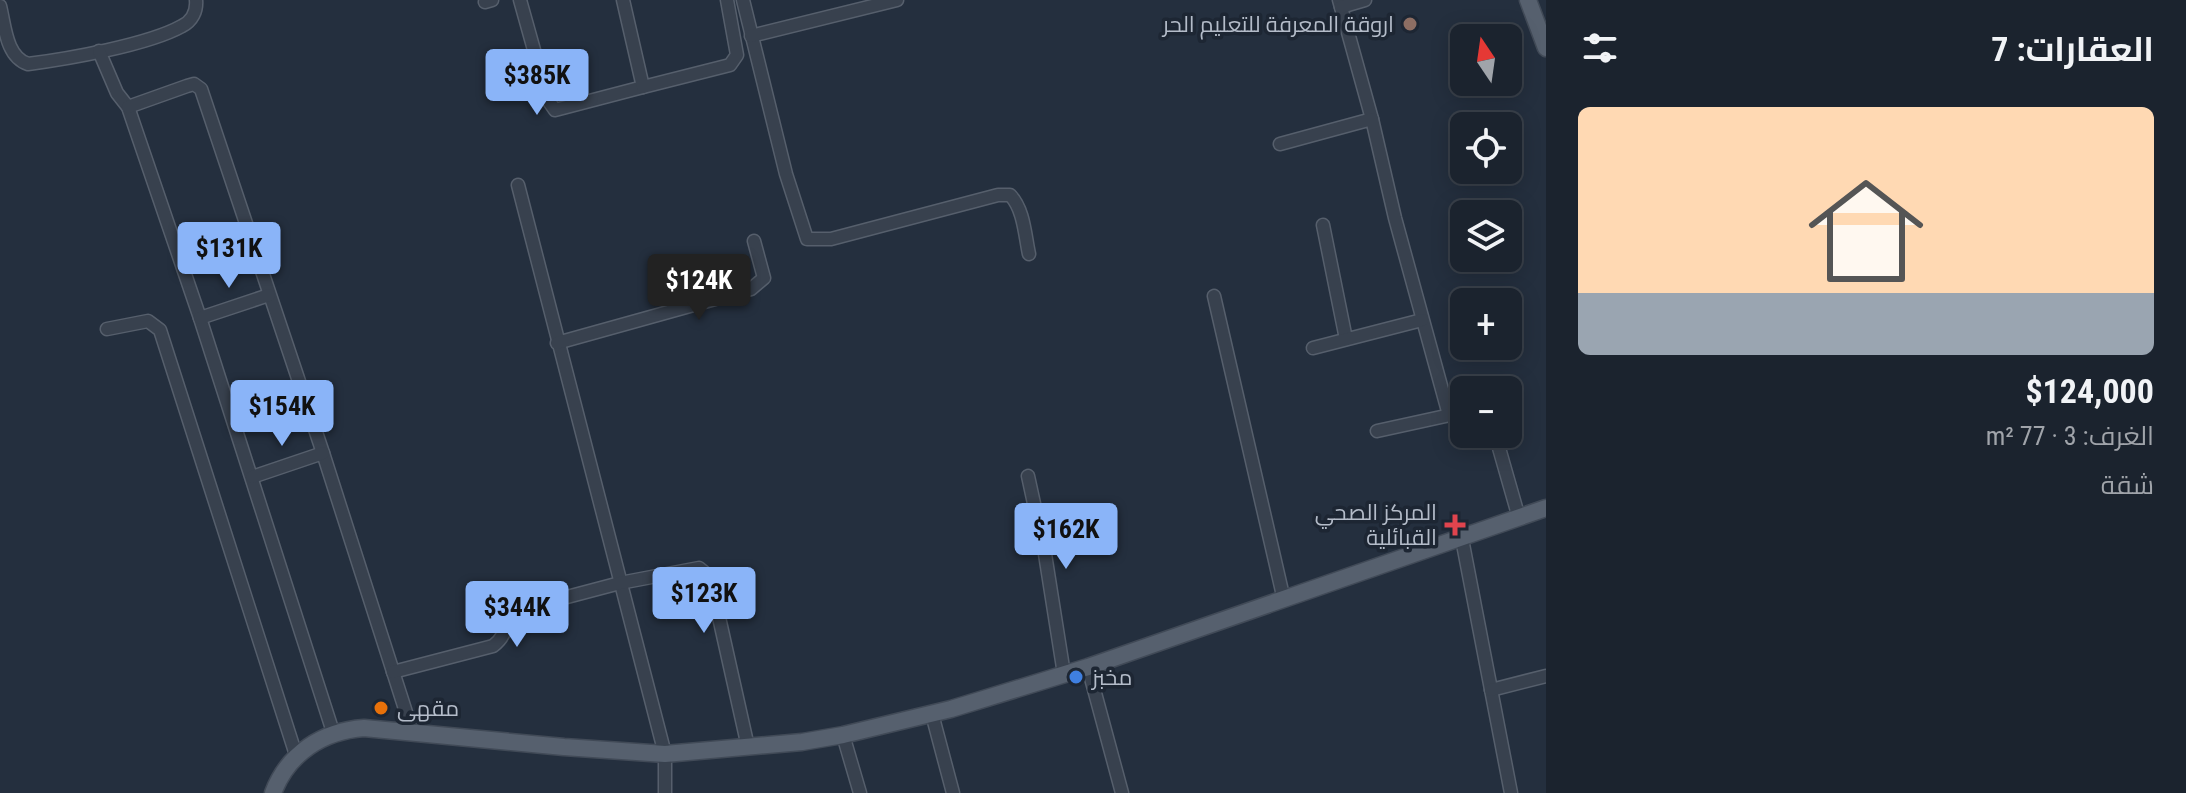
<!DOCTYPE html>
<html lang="ar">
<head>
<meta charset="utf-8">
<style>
  :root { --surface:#1b232e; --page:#282f3a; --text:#f1f3f6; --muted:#a0a4aa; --line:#39404a; --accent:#8ab4f8 }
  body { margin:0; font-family:"Roboto Condensed",Cairo,sans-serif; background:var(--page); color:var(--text); direction:rtl; height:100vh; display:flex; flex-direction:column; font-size:30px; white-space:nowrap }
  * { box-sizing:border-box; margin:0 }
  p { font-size:26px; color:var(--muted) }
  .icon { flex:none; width:44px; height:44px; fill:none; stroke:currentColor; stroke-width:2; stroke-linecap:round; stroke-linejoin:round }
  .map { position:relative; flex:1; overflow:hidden; direction:ltr }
  .panel { display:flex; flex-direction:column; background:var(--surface); width:640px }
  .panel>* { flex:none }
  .needle { width:52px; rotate:347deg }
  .buttons { position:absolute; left:1450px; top:24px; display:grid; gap:16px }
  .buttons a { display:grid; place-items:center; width:72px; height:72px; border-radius:12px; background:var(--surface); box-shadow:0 4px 20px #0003,0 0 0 2px var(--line); font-size:40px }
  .price { position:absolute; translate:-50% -68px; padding:0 18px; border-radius:8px; background:var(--accent); color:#111; font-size:26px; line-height:52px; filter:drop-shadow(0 2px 4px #0008) }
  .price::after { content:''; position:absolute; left:50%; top:48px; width:24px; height:18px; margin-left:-12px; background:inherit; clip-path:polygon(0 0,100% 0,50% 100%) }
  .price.current { background:#222; color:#fff }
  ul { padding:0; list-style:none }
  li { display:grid; align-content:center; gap:16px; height:424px; padding:0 32px }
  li+li { border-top:2px solid var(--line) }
  li span { display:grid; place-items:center; height:248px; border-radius:12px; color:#555 }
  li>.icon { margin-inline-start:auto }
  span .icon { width:144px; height:144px; fill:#fffc; stroke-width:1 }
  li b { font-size:34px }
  h2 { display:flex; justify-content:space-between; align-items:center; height:96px; padding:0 32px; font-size:34px }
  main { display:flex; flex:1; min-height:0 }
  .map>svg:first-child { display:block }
</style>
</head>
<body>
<main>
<section class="panel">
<h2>العقارات: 7<svg class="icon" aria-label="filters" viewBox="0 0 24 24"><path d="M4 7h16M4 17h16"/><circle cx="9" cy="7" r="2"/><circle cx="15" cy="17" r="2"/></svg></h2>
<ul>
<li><span style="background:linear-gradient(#ffd9b3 75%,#9aa5b1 0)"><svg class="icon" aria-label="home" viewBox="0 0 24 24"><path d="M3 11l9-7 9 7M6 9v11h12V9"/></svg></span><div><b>$124,000</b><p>الغرف: 3 · 77 m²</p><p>شقة</p></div></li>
</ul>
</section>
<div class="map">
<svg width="1546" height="793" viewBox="0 0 1546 793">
  <rect width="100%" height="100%" fill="#242f3e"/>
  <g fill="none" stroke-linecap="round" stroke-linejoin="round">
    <defs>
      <g id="minor">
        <polyline points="520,0 548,100 555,110 643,87"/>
        <polyline points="623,0 643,87 730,65 737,55 727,0"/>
        <path d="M743,0L786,174L807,239H831L998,195H1010C1024,209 1025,236 1029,254"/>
        <polyline points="1339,0 1372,119"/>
        <polyline points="485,2 492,0"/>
        <path d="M0,6C5,26 6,57 28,64C67,59 148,45 182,26C192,21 197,11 196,0"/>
        <polyline points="1341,7 1365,0"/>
        <polyline points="751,36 897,0"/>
        <polyline points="99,51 117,93 128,107 200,318 333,732"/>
        <polyline points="128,107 187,86 194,84 201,89 323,453 413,734"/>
        <polyline points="1280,144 1372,119 1395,218 1449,415"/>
        <polyline points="518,185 665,754 665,793"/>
        <polyline points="1323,225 1346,339"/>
        <polyline points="1214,296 1284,600"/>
        <polyline points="200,318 269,295"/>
        <polyline points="107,329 148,321 160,330 296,755"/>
        <polyline points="557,343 751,289 764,278 754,241"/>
        <polyline points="1313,348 1422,320"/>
        <polyline points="1377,431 1464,412"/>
        <polyline points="1495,434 1519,518"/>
        <polyline points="1028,476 1045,554 1064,674"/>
        <polyline points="252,477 323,453"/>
        <polyline points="1462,539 1511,793"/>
        <polyline points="1088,667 1122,793"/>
        <path d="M393,672L493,646C505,637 505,629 509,614L514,611L620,583L699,568L710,577L748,747"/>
        <polyline points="1491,690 1546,676"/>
        <polyline points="932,714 953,793"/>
        <polyline points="843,735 860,793"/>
      </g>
      <g id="major">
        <polyline points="1528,0 1546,48"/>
        <path d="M273,793C288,753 323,731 364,728L564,747L665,754L802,742L843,735L951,709L1088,667L1546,508"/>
      </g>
    </defs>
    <!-- minor casing -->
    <use href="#minor" stroke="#565f6c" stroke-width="15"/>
    <!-- major casing -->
    <use href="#major" stroke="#414a57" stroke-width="19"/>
    <!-- minor -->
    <use href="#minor" stroke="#38414e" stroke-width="12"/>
    <!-- major -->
    <use href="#major" stroke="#56606e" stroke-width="16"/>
  </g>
  <!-- markers -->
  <circle fill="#8d6e63" stroke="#1d2633" stroke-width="3" cx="1410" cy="24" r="8"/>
  <path fill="#e0444e" stroke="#1d2633" stroke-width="3" d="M1451 513h8v8h8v8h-8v8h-8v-8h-8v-8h8z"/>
  <circle fill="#3f7fe0" stroke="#1d2633" stroke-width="3" cx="1076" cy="677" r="8"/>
  <circle fill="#e8710a" stroke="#1d2633" stroke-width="3" cx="381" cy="708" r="8"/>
  <g text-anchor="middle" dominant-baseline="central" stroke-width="7" stroke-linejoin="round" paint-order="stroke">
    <!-- poi labels -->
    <g font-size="22" fill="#b4bcc9" stroke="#1d2633" text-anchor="end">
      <text x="1394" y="24">اروقة المعرفة للتعليم الحر</text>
      <text x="1437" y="512">المركز الصحي<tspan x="1437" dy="25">القبائلية</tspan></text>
      <text x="1092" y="677" text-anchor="start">مخبز</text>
      <text x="397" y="708" text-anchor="start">مقهى</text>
    </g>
  </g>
</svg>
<div class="buttons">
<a><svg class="needle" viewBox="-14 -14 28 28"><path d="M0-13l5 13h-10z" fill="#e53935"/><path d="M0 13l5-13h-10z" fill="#a0a4aa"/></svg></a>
<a><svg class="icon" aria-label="locate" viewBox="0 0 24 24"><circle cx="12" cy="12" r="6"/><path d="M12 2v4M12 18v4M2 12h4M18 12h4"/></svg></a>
<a><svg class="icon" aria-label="layers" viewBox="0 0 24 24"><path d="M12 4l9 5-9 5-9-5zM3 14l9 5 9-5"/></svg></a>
<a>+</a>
<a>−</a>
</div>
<b class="price" style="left:537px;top:117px">$385K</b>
<b class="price" style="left:229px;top:290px">$131K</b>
<b class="price current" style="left:699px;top:322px">$124K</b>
<b class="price" style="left:282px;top:448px">$154K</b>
<b class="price" style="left:1066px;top:571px">$162K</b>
<b class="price" style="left:704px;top:635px">$123K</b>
<b class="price" style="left:517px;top:649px">$344K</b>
</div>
</main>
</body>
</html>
